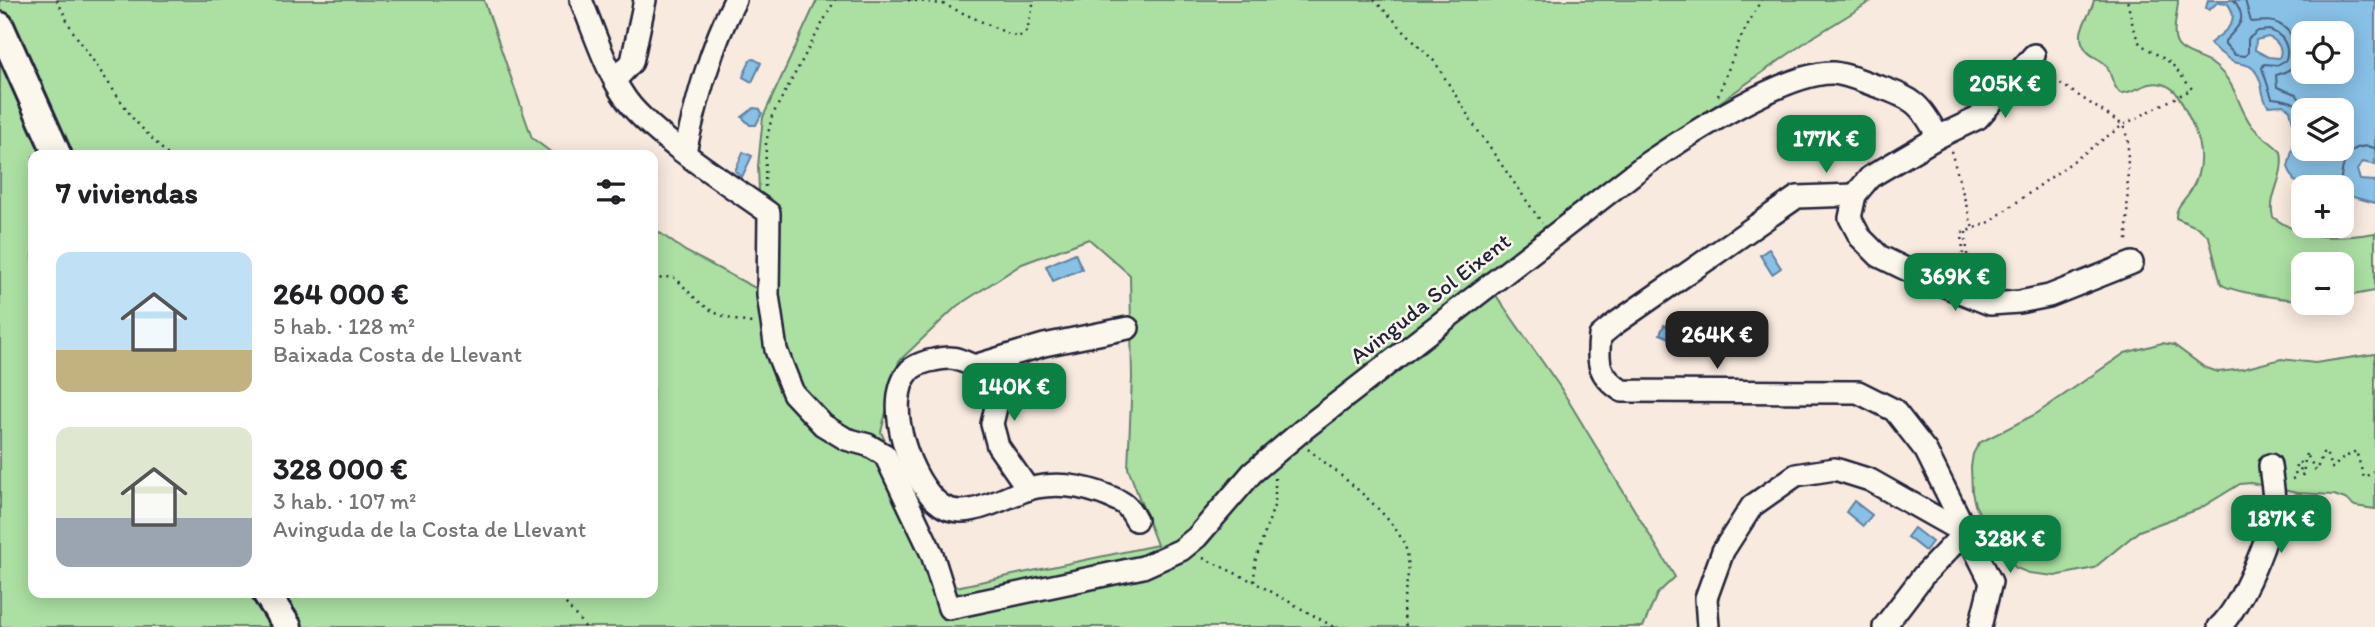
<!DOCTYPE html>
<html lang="es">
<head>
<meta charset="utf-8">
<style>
  :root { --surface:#fff; --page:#f2f2f2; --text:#202124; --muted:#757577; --accent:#0b8043 }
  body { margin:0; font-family:Itim,sans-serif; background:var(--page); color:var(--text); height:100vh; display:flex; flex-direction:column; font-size:26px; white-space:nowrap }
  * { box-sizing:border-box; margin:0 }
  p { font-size:23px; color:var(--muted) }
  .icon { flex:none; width:38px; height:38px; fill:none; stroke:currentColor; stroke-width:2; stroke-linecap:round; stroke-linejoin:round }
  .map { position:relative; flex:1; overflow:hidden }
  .drawer { position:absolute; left:28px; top:150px; width:630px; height:448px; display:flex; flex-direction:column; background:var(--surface); border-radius:14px; box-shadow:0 4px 18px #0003 }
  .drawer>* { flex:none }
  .tools { position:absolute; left:2291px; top:21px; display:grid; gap:14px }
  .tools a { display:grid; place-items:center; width:63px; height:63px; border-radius:14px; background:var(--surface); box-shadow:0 4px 18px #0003; font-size:35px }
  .price { position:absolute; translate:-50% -60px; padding:0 16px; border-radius:14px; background:var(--accent); color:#fff; font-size:23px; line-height:46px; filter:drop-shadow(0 2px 4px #0008) }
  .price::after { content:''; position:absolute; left:50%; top:42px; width:21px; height:16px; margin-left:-10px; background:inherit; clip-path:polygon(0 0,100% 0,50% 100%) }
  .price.on { background:#222; color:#fff }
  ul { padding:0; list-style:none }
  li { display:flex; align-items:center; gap:21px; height:175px; padding:0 28px }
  li span { display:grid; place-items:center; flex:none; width:196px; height:140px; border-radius:14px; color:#555 }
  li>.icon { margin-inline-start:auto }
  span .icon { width:84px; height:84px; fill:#fffc; stroke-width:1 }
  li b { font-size:30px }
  h2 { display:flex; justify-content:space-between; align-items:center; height:84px; padding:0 28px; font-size:30px }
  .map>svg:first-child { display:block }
</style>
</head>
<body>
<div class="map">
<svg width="2375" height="627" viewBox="0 0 2375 627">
  <rect width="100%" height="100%" fill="#f9eadf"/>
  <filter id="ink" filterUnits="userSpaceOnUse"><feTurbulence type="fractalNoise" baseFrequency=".0143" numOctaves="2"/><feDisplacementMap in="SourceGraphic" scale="14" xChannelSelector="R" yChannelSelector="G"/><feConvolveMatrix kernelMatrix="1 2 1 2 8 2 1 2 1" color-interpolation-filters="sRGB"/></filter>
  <g filter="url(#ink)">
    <!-- green -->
    <g fill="#abe0a2" stroke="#66816e" stroke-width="2" fill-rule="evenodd">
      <path d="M0,0H484L532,138L556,156H33V593H653V228L685,251L763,292L758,166L763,117L817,0H1873L1810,39L1662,143L1486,281L1560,387L1675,577L1657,594L1643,627H0ZM1089,239L1130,275L1132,378L1128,468L1157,545L951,588L881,432L899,361L957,306L1022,264Z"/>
      <path d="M2094,0H2178C2178,13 2171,32 2177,44C2184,55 2205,58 2215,66C2238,85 2236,104 2252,126C2260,136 2272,142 2281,152C2286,177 2267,196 2273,217C2304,241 2338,239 2375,233V291L2342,297V264H2303V300C2288,300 2230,292 2221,284L2209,237L2199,228L2176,218C2175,207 2185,200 2191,190C2207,164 2200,137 2186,111C2180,99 2177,88 2162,84C2146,80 2135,94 2120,93C2111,85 2112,72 2105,64C2099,58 2092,57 2087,51C2071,31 2091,18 2094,0Z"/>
      <polygon points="2162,343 2174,345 2204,367 2218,372 2243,369 2281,359 2315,363 2375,354 2375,509 2355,506 2345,499 2334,495 2297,493 2251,483 2240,484 2199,509 2139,531 2094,568 2055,576 2029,573 2016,568 1999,552 1975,505 1972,492 1971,467 1973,454 1979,443 2036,414 2125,353"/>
    </g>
    <!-- water -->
    <g fill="#88c0e6" stroke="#5f81a2" stroke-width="2" fill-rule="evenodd">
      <path d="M2208,0H2375V165L2363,162L2357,170L2360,180L2375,181V203L2342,194V187H2315L2294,181L2288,167L2296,135L2290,110L2284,105L2268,106C2260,94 2264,85 2257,74C2251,63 2243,65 2233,62C2231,61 2214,48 2211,45L2210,43C2225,32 2242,21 2227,3L2218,2L2209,10L2206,8ZM2342,33V72H2303V33ZM2268,37C2277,40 2284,49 2279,58L2268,57L2255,50L2256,40ZM2342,110V149H2303V110Z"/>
      <polygon points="754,59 761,63 752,82 743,77 750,60"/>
      <polygon points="754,108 760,109 762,113 756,125 750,125 742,117"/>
      <polygon points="743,152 752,156 742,177 735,171"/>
      <polygon points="1769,249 1781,268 1772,274 1760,255"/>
      <polygon points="1075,253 1082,269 1053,281 1046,266"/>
      <polygon points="1664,325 1680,332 1680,348 1673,346 1672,339 1660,334"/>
      <polygon points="1854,501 1872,515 1863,526 1846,512"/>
      <polygon points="1914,528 1932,542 1925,551 1907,537"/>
    </g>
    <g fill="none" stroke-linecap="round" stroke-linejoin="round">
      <!-- shore -->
      <g stroke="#4b617f" stroke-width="2">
        <path d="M2234,0C2249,21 2238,26 2225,41V44L2235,55L2245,56L2248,53V39L2258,31L2269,30C2283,34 2290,46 2286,60L2277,65L2264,64L2262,68L2272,98C2301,101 2297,103 2303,132"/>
        <path d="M2245,0L2251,22C2261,22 2270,19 2279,24C2293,31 2304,55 2291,68C2287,72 2281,73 2276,75L2277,87L2296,94L2307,110"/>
        <path d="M2329,187L2341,178C2343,158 2352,141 2375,148"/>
      </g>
      <defs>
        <g id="minor">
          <path d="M581,0C595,33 609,80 632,107C666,145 727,183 769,213L768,295L776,350L793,393L823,425L846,439L868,445L885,455"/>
          <polyline points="2034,55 1978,118 1938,137 1870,177 1855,195 1850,218 1860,237 1879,256 1922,277 1990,304 2019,302 2049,296 2132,263"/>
          <polyline points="616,79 632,62 645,0"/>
          <path d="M685,152C697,99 710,49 735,0"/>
          <path d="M1855,195L1797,197L1616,323L1600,336C1597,363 1598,375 1622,391L1858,392L1894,410L1926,451L1991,582L1980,627"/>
          <path d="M1128,328L1044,345L974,366C956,358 953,356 934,360C927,361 915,365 910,370C881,402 911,484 941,505C967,524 1010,492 1037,487C1058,483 1080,486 1100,493C1120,501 1126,501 1136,520"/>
          <polyline points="1008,356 992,424 998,446 1028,489"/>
          <path d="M885,455L932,554L949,608L1143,567L1181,550L1197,537L1252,473L1304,429L1646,164C1687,136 1785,72 1833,73C1848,74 1866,83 1880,87C1914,99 1921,104 1938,137"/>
          <polyline points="1708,627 1706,598 1723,551 1752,506 1796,475 1835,469 1870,480 1964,533"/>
          <polyline points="1884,627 1923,576 1964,533"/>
          <path d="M2219,627C2241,607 2272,534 2274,503C2274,491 2271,477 2270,465"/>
        </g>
        <g id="major">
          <polyline points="0,26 58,156"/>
          <polyline points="266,593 288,627"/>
        </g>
      </defs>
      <!-- minor casing -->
      <use href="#minor" stroke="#22223b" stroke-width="26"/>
      <!-- major casing -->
      <use href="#major" stroke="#22223b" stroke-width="32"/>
      <!-- path -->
      <g stroke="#22223b" stroke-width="2.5" stroke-dasharray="2 5" stroke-linecap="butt">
        <polyline points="57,0 72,30 134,120 169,156"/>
        <polyline points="908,0 943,4 1009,34 1019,37 1027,31 1034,0"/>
        <polyline points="1374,0 1435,62 1474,125 1542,223"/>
        <polyline points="2043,72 2123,125 2128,140 2127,245"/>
        <polyline points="1718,96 1740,39 1761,0"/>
        <polyline points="1951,151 1973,229"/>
        <polyline points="765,187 766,143 772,116 835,0"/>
        <polyline points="1966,232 1968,274"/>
        <polyline points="1964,275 1962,233 1988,223 2123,125 2192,89 2171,63 2140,44 2134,31 2127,0"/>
        <path d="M653,281L665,277L676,278C701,306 714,318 752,323"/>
        <path d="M1308,449C1336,472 1400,518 1407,553C1411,572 1405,587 1403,606C1403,613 1405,620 1406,627"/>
        <polyline points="1275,478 1275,503 1255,562 1254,582 1334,627"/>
        <polyline points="2292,479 2295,478 2296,464 2299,462 2301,464 2300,474 2303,475 2306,453 2316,471 2323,453 2326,452 2331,468 2334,468 2339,461 2356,451 2364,478 2375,470"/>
        <polyline points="1203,558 1254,582"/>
        <polyline points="557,593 585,627"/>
      </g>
      <!-- minor -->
      <use href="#minor" stroke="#fbf7ec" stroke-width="21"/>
      <!-- major -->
      <use href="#major" stroke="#fbf7ec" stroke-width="26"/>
    </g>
  </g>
  <g text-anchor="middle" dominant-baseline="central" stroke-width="5" stroke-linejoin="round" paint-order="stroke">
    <!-- street labels -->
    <g font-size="23" fill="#22223b" stroke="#fbf7ec">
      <text transform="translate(1430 298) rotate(-38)">Avinguda Sol Eixent</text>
    </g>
  </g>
</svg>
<div class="tools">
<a><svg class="icon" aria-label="locate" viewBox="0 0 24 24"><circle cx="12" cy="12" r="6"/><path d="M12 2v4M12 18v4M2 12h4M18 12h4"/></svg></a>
<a><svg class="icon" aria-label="layers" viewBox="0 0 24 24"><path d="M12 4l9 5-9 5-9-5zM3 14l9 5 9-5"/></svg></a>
<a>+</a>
<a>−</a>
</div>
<b class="price" style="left:2005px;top:120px">205K €</b>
<b class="price" style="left:1826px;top:175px">177K €</b>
<b class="price" style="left:1955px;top:313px">369K €</b>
<b class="price on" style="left:1717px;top:371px">264K €</b>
<b class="price" style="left:1014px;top:423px">140K €</b>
<b class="price" style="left:2281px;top:555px">187K €</b>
<b class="price" style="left:2010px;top:575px">328K €</b>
<section class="drawer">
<h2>7 viviendas<svg class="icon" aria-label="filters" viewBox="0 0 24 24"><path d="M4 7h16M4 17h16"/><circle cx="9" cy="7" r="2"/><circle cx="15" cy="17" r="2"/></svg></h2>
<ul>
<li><span style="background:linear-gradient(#bfe0f5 70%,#c2b280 0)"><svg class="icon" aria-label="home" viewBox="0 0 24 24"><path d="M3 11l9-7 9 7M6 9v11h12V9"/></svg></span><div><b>264 000 €</b><p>5 hab. · 128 m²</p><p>Baixada Costa de Llevant</p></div></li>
<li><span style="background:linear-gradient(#dfe7d0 65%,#9aa5b1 0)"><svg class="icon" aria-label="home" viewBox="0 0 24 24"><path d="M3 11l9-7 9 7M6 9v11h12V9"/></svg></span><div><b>328 000 €</b><p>3 hab. · 107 m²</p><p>Avinguda de la Costa de Llevant</p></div></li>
</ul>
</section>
</div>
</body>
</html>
